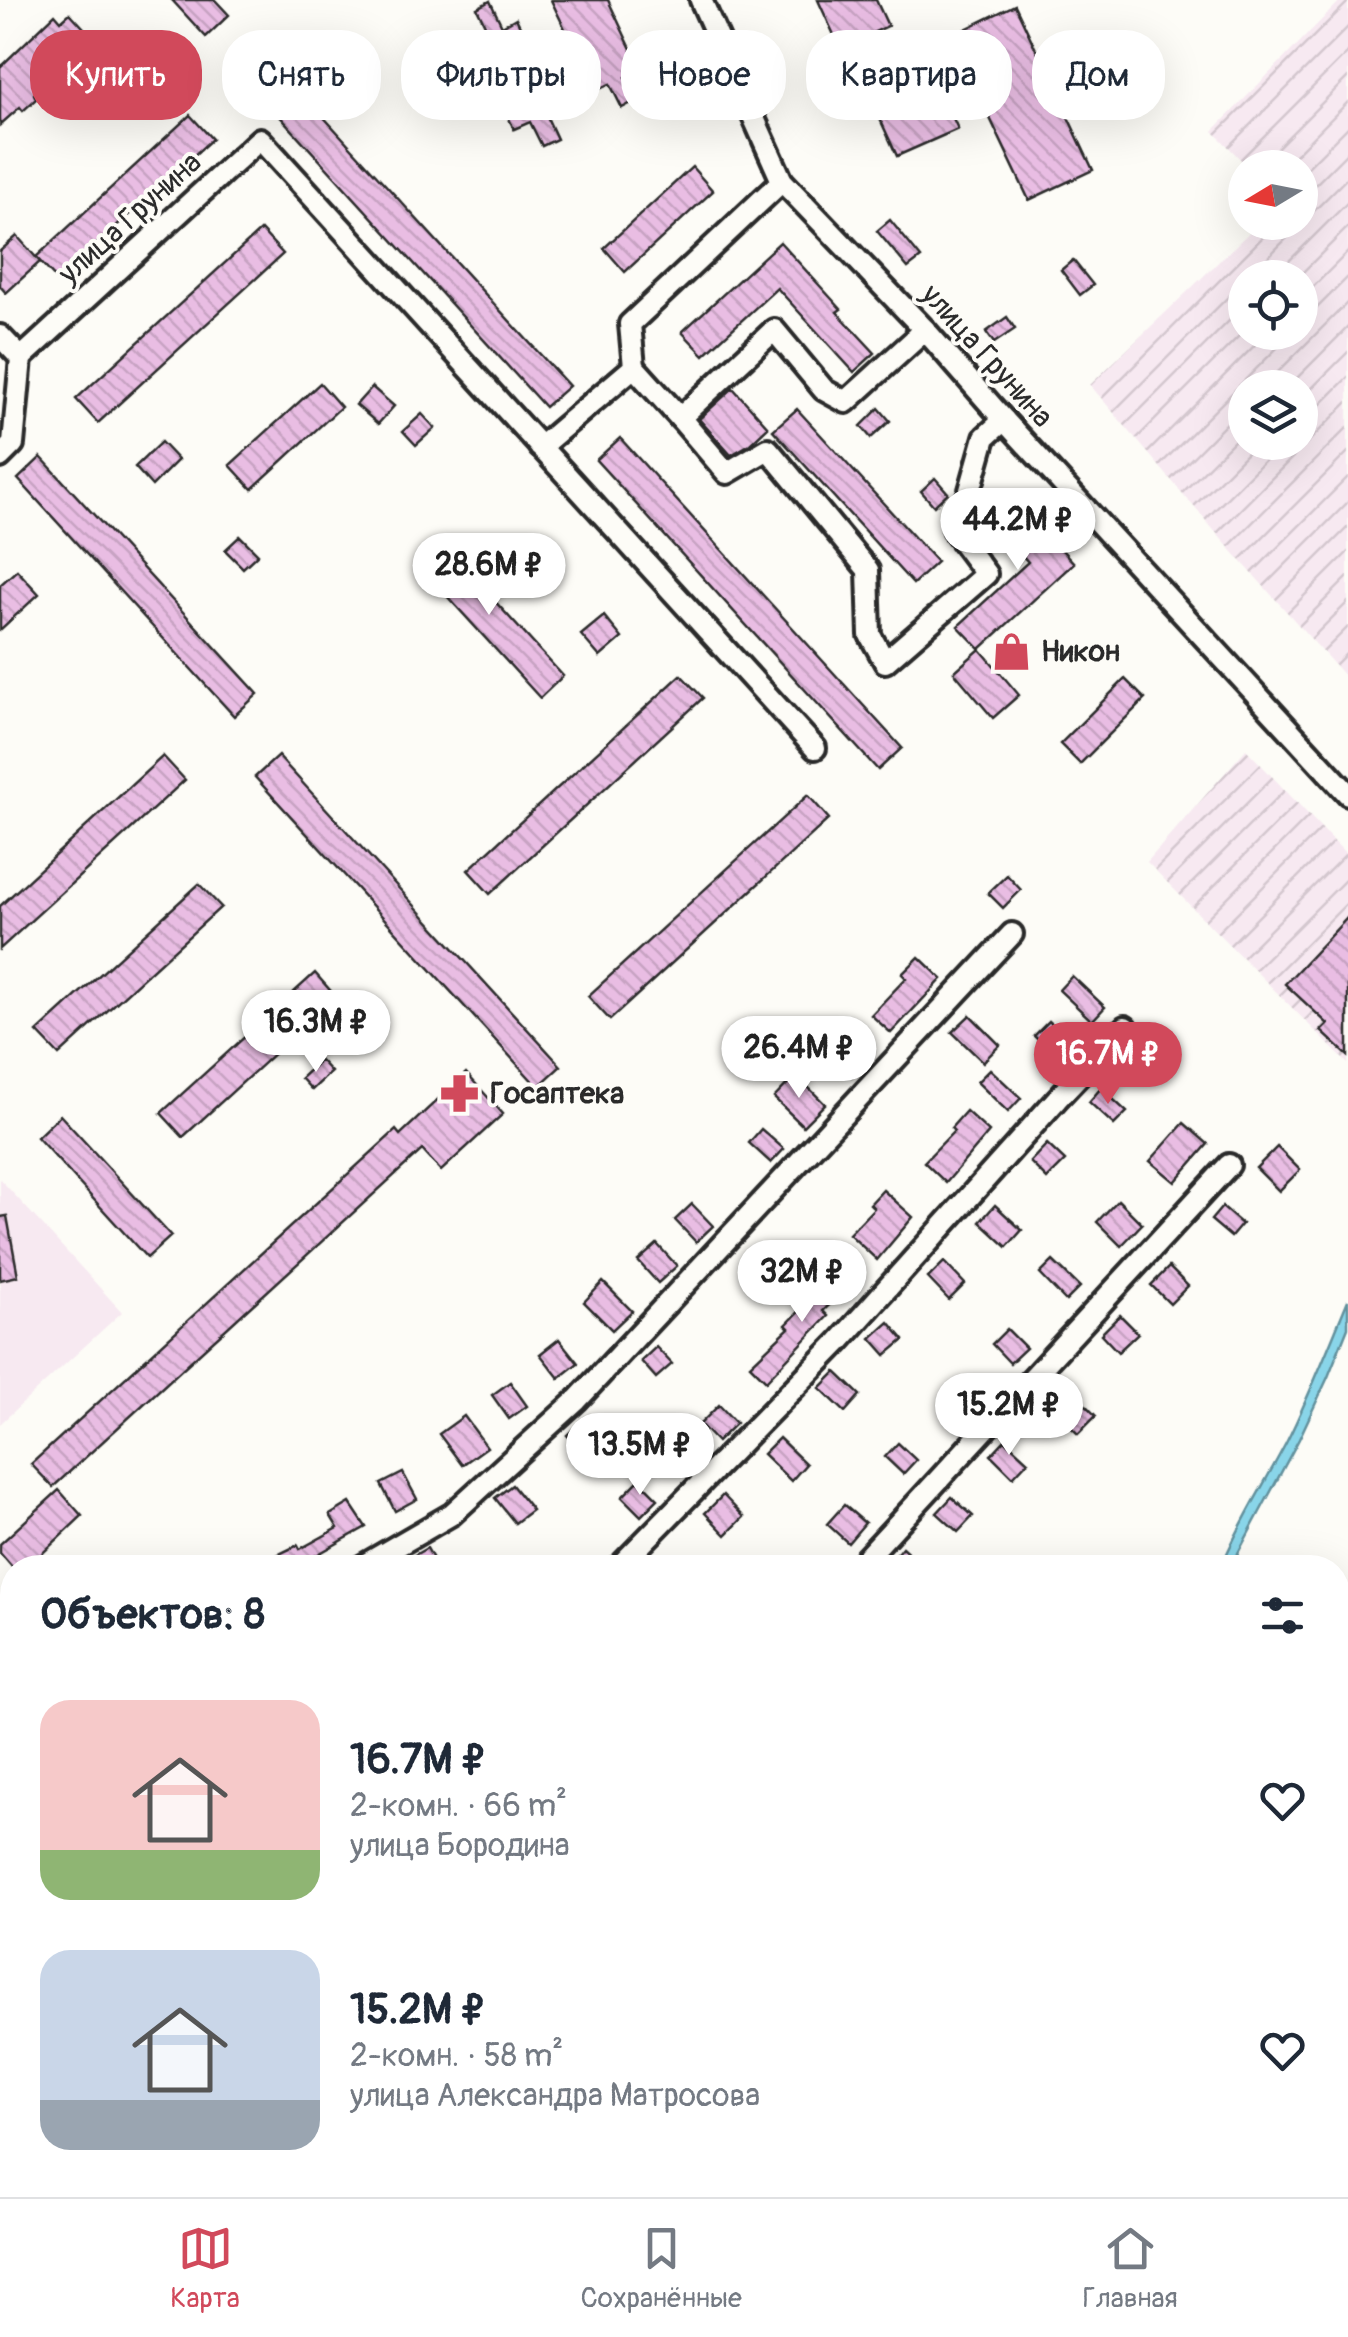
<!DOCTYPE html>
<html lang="ru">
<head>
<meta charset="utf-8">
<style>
  :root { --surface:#fff; --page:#f6f6f7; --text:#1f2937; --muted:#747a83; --line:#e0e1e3; --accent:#d1495b }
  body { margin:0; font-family:Pangolin,sans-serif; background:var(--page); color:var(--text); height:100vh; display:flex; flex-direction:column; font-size:38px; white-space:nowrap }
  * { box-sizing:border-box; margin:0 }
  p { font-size:32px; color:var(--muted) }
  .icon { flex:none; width:55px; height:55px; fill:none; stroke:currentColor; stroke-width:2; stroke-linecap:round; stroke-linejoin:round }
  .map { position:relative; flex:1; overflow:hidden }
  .panel { position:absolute; left:0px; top:1555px; width:1350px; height:642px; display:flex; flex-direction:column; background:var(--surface); border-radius:40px 40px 0 0; box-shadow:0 10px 40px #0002 }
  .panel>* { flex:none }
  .guide { position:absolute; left:30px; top:30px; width:1290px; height:90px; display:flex; gap:20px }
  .needle { width:65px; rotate:260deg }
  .buttons { position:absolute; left:1228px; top:150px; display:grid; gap:20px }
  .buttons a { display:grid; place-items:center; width:90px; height:90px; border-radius:50%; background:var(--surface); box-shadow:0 10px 40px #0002; font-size:50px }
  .price { position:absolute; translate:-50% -85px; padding:0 22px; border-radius:35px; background:#fff; color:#222; font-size:32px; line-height:65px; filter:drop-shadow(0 2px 5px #0008) }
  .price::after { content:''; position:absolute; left:50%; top:60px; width:30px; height:22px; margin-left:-15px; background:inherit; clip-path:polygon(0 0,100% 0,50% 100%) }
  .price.on { background:var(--accent); color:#fff }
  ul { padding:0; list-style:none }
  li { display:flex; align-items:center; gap:30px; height:250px; padding:0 40px }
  li span { display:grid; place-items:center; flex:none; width:280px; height:200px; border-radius:30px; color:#555 }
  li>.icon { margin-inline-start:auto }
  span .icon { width:120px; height:120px; fill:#fffc; stroke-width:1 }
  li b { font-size:42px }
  h2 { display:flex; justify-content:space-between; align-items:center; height:120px; padding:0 40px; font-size:42px }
  .pill { padding:0 35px; border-radius:40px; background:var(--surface); box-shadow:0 10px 40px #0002; font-size:35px; line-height:90px }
  .pill.on { background:var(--accent); color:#fff }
  .dock { display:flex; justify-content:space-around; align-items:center; height:140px; border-top:2px solid var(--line); background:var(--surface); font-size:28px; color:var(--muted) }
  .dock a { display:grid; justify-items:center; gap:5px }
  .dock .on { color:var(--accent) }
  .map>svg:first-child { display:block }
</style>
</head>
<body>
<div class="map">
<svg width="1348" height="2197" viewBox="0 0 1348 2197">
  <defs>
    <pattern id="industrial-furrows" width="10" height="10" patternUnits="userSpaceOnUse" patternTransform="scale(2.5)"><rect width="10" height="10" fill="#f7e9f1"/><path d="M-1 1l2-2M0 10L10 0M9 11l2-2" fill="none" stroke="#d4c8cf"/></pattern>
    <pattern id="building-back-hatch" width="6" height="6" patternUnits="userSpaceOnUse" patternTransform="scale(2.5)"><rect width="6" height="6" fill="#e9bde3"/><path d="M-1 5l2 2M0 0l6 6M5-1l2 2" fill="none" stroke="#c8a3c3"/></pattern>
  </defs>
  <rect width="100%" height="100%" fill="#fdfcf7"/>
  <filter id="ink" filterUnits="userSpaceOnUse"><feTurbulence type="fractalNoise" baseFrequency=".01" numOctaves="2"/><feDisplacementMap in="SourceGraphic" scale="20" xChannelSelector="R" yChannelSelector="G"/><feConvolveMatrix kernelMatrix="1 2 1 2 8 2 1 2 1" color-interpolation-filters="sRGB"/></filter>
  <g filter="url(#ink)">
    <!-- built -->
    <polygon fill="#f7e9f1" points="0,1179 122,1312 0,1424"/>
    <!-- industrial -->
    <g fill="url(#industrial-furrows)" fill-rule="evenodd">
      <path d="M1341,0H1348V680L1224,542L1090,385L1259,223L1300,222V168L1248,167L1213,131ZM1245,278H1300V332H1245ZM1245,388H1300V442H1245Z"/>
      <polygon points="1246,749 1348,856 1348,1064 1147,862"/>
    </g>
    <!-- water -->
    <g fill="#89d5e9" stroke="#63919d" stroke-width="2.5">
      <path d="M1348,1300V1327L1328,1377L1299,1439L1238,1553L1234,1567H1221C1239,1524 1264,1485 1286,1443C1309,1397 1328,1348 1348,1300Z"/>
      <polygon points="206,2185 309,2185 315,2197 184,2197"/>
    </g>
    <!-- building -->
    <g fill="url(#building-back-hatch)" stroke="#2b2b2b" stroke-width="2.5">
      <polygon points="172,0 215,0 229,15 206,37"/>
      <polygon points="551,0 608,0 641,70 626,77 637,100 622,108 610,84 595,91"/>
      <polygon points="818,0 876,0 888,26 840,48"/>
      <polygon points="490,1 502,26 516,18 560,108 546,115 557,139 542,146 530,122 514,129 471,40 488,31 477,8"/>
      <polygon points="1015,5 1093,170 1029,200 951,36"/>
      <polygon points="70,13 95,40 85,49 87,55 70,69 67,65 34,94 36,99 23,111 20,107 0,125 0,67 55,14 61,21"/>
      <polygon points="908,62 914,75 930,68 958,129 897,156 863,82"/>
      <polygon points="288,78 569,386 545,407 265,100"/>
      <polygon points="190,115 212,139 57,280 36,257"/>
      <polygon points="692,167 713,191 625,272 604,248"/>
      <polygon points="890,220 921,258 908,268 877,231"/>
      <polygon points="261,230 283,254 98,423 76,399"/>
      <polygon points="17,236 40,262 6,293 0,286 0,251"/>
      <polygon points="780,242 841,309 837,312 875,353 854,372 777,288 704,355 682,332"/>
      <polygon points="1073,260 1093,285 1080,295 1061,270"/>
      <polygon points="1007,317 1015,329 994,343 986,332"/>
      <polygon points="320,383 341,407 252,489 230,465"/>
      <polygon points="372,387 394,406 378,424 356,405"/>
      <polygon points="733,388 768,427 750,444 731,455 699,419"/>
      <polygon points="879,408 890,421 871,438 861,426"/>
      <polygon points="797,409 937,562 913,584 773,430"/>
      <polygon points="422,414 435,428 416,445 403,431"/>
      <polygon points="620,438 902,748 878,770 596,460"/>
      <polygon points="161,442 178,460 152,486 135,467"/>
      <polygon points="41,457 258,694 234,716 18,479"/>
      <polygon points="935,478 948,493 934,506 921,491"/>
      <polygon points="1012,496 1074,563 980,649 958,626 1028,562 989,518"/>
      <polygon points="240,536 258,554 243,568 225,550"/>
      <polygon points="438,539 563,676 540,698 415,561"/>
      <polygon points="17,570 39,594 0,630 0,585"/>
      <polygon points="604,616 622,638 600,657 581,635"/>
      <polygon points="980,649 1019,695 993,718 954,672"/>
      <polygon points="681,675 703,698 490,894 468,870"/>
      <polygon points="1125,679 1145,699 1080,764 1060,744"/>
      <polygon points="163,756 185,780 0,949 0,906"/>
      <polygon points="278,756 561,1066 538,1087 255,777"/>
      <polygon points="808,795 829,819 610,1020 588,996"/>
      <polygon points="1007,875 1021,890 1003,908 988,893"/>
      <polygon points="199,884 221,907 59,1055 37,1032"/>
      <polygon points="1348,917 1348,1056 1321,1031 1328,1024 1285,984"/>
      <polygon points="919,957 942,979 891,1033 871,1015 906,978 902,974"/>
      <polygon points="315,973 336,997 183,1137 161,1113"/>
      <polygon points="1072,976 1105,1007 1092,1021 1059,990"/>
      <polygon points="970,1015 1000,1045 983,1062 952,1032"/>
      <polygon points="1049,1021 1072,1043 1057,1059 1034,1036"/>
      <polygon points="849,1051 864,1064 852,1077 837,1063"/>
      <polygon points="320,1060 331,1072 312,1090 301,1078"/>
      <polygon points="990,1069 1021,1098 1008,1112 977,1082"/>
      <polygon points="466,1073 503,1114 441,1171 422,1150 53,1487 31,1464 396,1130 400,1135"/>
      <polygon points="796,1075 825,1104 803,1126 774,1098"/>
      <polygon points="1101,1088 1127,1112 1114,1125 1089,1102"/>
      <polygon points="966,1111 989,1132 946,1183 924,1162 954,1131 951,1128"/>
      <polygon points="60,1115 171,1236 147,1258 37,1137"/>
      <polygon points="1184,1123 1208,1144 1175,1182 1150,1161"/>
      <polygon points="761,1129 784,1149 771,1163 749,1143"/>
      <polygon points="1047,1144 1065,1161 1047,1179 1030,1162"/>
      <polygon points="1277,1147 1300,1170 1279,1191 1256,1168"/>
      <polygon points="883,1190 913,1217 877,1260 849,1234 874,1208 870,1204"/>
      <polygon points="1118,1200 1142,1224 1121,1246 1097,1222"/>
      <polygon points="692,1204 713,1226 696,1242 675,1220"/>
      <polygon points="995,1205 1022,1230 1007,1247 980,1222"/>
      <polygon points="1222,1207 1242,1224 1231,1237 1211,1220"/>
      <polygon points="7,1216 18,1276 0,1280 0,1217"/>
      <polygon points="657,1244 677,1266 658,1283 638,1261"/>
      <polygon points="1053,1261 1080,1287 1066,1301 1040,1274"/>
      <polygon points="944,1262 965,1284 949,1300 928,1278"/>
      <polygon points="839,1266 854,1281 823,1311 828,1316 766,1381 750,1365 789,1328 786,1325 827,1283 824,1280"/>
      <polygon points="1169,1267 1188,1286 1170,1304 1151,1285"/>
      <polygon points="603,1282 632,1311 612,1330 584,1302"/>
      <polygon points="1120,1315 1138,1333 1118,1352 1101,1334"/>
      <polygon points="889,1322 904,1340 886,1355 871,1338"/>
      <polygon points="1007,1329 1026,1348 1010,1363 992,1344"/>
      <polygon points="559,1339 578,1363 559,1378 540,1354"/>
      <polygon points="656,1347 672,1364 656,1378 641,1361"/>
      <polygon points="836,1372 860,1395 845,1412 820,1388"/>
      <polygon points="1061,1380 1096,1416 1078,1434 1042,1399"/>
      <polygon points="510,1382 527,1406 509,1419 492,1395"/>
      <polygon points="958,1390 974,1405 958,1422 942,1407"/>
      <polygon points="719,1405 736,1423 717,1442 700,1424"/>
      <polygon points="464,1416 487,1447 462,1465 439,1434"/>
      <polygon points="585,1418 601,1435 582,1452 567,1435"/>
      <polygon points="779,1438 806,1464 791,1481 763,1454"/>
      <polygon points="1005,1440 1028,1461 1013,1477 991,1455"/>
      <polygon points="898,1443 916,1460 903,1474 885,1457"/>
      <polygon points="403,1473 417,1499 395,1511 381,1484"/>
      <polygon points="639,1480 658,1499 641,1516 622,1497"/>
      <polygon points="512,1485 532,1510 515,1523 495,1498"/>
      <polygon points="59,1490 82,1516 27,1568 13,1568 0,1553 0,1544"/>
      <polygon points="723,1495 744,1517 726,1535 705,1513"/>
      <polygon points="952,1497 973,1516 958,1532 937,1513"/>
      <polygon points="350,1503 366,1527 306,1561 309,1568 281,1568 275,1556 298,1545 300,1549 338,1528 330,1515"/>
      <polygon points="844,1505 865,1523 848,1543 827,1524"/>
      <polygon points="902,1547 925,1568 885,1568"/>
      <polygon points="427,1548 438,1568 392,1568"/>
    </g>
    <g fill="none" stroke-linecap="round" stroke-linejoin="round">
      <defs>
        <g id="minor">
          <polyline points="701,0 782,181 925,330 1004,420 1348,794"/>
          <polyline points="0,336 21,358 260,139 815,748"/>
          <polyline points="634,367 680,418 774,330 824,390 846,402 925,330"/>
          <polyline points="680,418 727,473 768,449 868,570 870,635 885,662 986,574 954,531 969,494 985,437 1004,420"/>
          <polyline points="540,447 634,367 630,324 782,181"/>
          <polyline points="0,457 13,444 21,358"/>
          <polyline points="359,1568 452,1514 577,1400 1012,934"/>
          <polyline points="618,1568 839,1342 1057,1099 1125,1027"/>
          <polyline points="857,1568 1229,1165"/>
          <polyline points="1338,1732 1348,1724"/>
          <polyline points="0,1777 12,1769"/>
          <polyline points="0,1965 12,1958"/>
          <polyline points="1338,1984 1348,1976"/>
          <polyline points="0,2149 12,2143"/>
          <polyline points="729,2197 744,2185"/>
          <polyline points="1061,2197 1077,2185"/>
        </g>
      </defs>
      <!-- minor casing -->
      <use href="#minor" stroke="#2b2b2b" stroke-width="28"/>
      <!-- minor -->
      <use href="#minor" stroke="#fdfcf7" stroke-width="20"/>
    </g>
  </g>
  <!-- icons -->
  <defs>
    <symbol id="shop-bare" viewBox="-9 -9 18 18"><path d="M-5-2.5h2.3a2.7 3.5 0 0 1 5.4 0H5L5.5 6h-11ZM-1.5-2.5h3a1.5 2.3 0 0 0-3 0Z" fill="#d1495b" stroke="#fdfcf7" stroke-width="2.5" paint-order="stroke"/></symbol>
    <symbol id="pharmacy-bare" viewBox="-9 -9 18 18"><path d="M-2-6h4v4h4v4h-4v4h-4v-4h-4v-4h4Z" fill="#d1495b" stroke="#fdfcf7" stroke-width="2.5" paint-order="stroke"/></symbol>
  </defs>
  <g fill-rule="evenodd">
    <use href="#shop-bare" x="984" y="624" width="55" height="55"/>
    <use href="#pharmacy-bare" x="432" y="1066" width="55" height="55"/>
  </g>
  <g text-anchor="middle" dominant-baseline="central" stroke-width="8" stroke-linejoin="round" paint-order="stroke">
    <!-- street labels -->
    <g font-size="30" fill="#2b2b2b" stroke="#fdfcf7">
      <text transform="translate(130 218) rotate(-42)">улица Грунина</text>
      <text transform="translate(987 356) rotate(48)">улица Грунина</text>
    </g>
    <!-- poi labels -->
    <g font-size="30" font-weight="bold" fill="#2b2b2b" stroke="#fdfcf7" text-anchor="start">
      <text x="1041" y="651">Никон</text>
      <text x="490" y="1093">Госаптека</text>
    </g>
  </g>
</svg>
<div class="buttons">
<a><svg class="needle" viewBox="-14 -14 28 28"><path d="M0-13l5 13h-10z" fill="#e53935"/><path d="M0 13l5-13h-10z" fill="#747a83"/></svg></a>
<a><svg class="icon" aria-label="locate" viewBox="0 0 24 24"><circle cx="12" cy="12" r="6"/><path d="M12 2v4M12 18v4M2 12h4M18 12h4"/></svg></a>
<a><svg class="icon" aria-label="layers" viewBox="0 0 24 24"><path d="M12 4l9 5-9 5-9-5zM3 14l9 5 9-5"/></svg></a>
</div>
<b class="price" style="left:1018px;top:573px">44.2M ₽</b>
<b class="price" style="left:489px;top:618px">28.6M ₽</b>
<b class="price" style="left:316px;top:1075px">16.3M ₽</b>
<b class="price" style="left:799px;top:1101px">26.4M ₽</b>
<b class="price on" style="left:1108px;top:1107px">16.7M ₽</b>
<b class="price" style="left:802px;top:1325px">32M ₽</b>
<b class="price" style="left:1009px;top:1458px">15.2M ₽</b>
<b class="price" style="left:640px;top:1498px">13.5M ₽</b>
<div class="guide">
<a class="pill on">Купить</a>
<a class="pill">Снять</a>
<a class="pill">Фильтры</a>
<a class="pill">Новое</a>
<a class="pill">Квартира</a>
<a class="pill">Дом</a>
</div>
<section class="panel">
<h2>Объектов: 8<svg class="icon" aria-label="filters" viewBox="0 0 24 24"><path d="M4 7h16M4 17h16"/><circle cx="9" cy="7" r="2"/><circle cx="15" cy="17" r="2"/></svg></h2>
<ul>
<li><span style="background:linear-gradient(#f6c9c9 75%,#8fb573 0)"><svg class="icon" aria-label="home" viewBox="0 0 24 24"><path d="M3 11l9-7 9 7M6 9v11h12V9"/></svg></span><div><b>16.7M ₽</b><p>2-комн. · 66 m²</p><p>улица Бородина</p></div><svg class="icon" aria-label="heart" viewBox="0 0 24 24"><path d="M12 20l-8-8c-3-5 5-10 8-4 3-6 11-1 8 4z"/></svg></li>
<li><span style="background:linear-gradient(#c9d6e8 75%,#9aa5b1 0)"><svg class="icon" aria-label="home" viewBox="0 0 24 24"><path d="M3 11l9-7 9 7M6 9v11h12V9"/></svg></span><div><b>15.2M ₽</b><p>2-комн. · 58 m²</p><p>улица Александра Матросова</p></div><svg class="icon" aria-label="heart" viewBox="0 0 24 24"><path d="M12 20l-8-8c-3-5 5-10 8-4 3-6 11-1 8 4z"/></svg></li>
</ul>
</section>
</div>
<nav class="dock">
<a class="on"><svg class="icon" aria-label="map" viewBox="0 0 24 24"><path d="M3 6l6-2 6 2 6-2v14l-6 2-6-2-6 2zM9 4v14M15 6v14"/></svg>Карта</a>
<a><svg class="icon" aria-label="saved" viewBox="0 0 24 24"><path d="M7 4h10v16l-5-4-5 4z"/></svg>Сохранённые</a>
<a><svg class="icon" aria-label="home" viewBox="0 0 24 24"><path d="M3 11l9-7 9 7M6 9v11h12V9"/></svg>Главная</a>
</nav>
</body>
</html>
